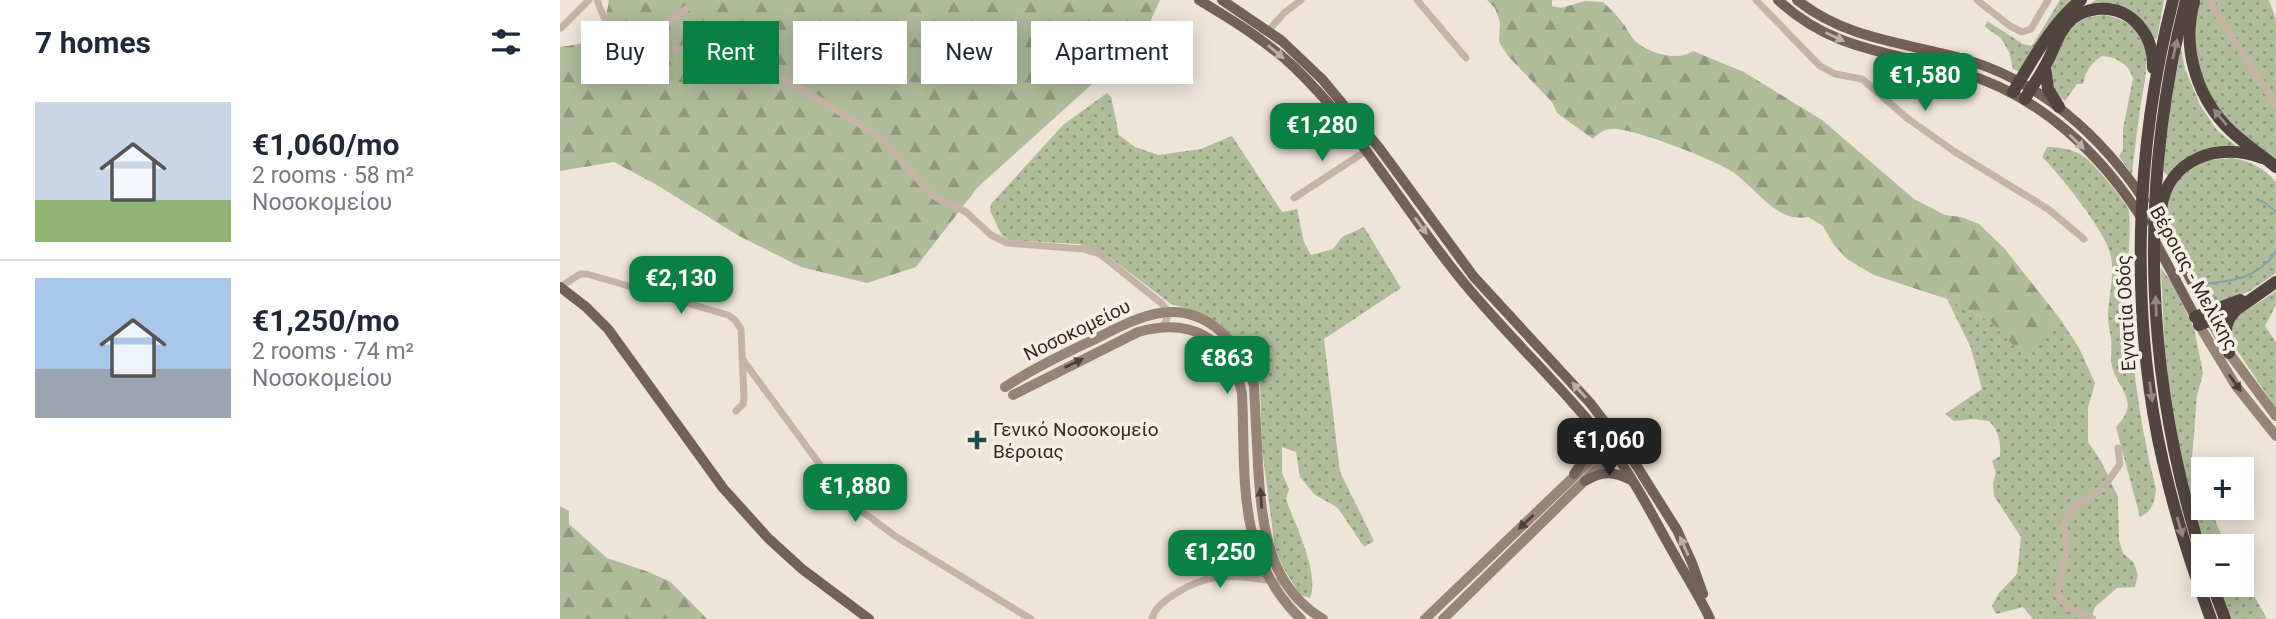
<!DOCTYPE html>
<html lang="en">
<head>
<meta charset="utf-8">
<style>
  :root { --surface:#fff; --page:#f6f6f7; --text:#1f2937; --muted:#747a83; --line:#e0e1e3; --accent:#0b8043 }
  body { margin:0; font-family:Roboto,sans-serif; background:var(--page); color:var(--text); height:100vh; display:flex; flex-direction:column; font-size:26px; white-space:nowrap }
  * { box-sizing:border-box; margin:0 }
  p { font-size:23px; color:var(--muted) }
  .icon { flex:none; width:38px; height:38px; fill:none; stroke:currentColor; stroke-width:2; stroke-linecap:round; stroke-linejoin:round }
  .map { position:relative; flex:1; overflow:hidden }
  .side { display:flex; flex-direction:column; background:var(--surface); width:560px }
  .side>* { flex:none }
  .hud { position:absolute; left:21px; top:21px; width:665px; height:63px; display:flex; gap:14px }
  .controls { position:absolute; left:1631px; top:457px; display:grid; gap:14px }
  .controls a { display:grid; place-items:center; width:63px; height:63px; border-radius:0px; background:var(--surface); box-shadow:0 4px 18px #0003; font-size:35px }
  .price { position:absolute; translate:-50% -60px; padding:0 16px; border-radius:14px; background:var(--accent); color:#fff; font-size:23px; line-height:46px; filter:drop-shadow(0 2px 4px #0008) }
  .price::after { content:''; position:absolute; left:50%; top:42px; width:21px; height:16px; margin-left:-10px; background:inherit; clip-path:polygon(0 0,100% 0,50% 100%) }
  .price.active { background:#222; color:#fff }
  ul { padding:0; list-style:none }
  li { display:flex; align-items:center; gap:21px; height:175px; padding:0 35px }
  li+li { border-top:2px solid var(--line) }
  li span { display:grid; place-items:center; flex:none; width:196px; height:140px; border-radius:0px; color:#555 }
  li>.icon { margin-inline-start:auto }
  span .icon { width:84px; height:84px; fill:#fffc; stroke-width:1 }
  li b { font-size:30px }
  h2 { display:flex; justify-content:space-between; align-items:center; height:84px; padding:0 35px; font-size:30px }
  .pill { padding:0 24px; border-radius:0px; background:var(--surface); box-shadow:0 4px 18px #0003; font-size:24px; line-height:63px }
  .pill.active { background:var(--accent); color:#fff }
  main { display:flex; flex:1; min-height:0 }
  .map>svg:first-child { display:block }
</style>
</head>
<body>
<main>
<section class="side">
<h2>7 homes<svg class="icon" aria-label="filters" viewBox="0 0 24 24"><path d="M4 7h16M4 17h16"/><circle cx="9" cy="7" r="2"/><circle cx="15" cy="17" r="2"/></svg></h2>
<ul>
<li><span style="background:linear-gradient(#c9d6e8 70%,#8fb573 0)"><svg class="icon" aria-label="home" viewBox="0 0 24 24"><path d="M3 11l9-7 9 7M6 9v11h12V9"/></svg></span><div><b>€1,060/mo</b><p>2 rooms · 58 m²</p><p>Νοσοκομείου</p></div></li>
<li><span style="background:linear-gradient(#a9c7e8 65%,#9aa5b1 0)"><svg class="icon" aria-label="home" viewBox="0 0 24 24"><path d="M3 11l9-7 9 7M6 9v11h12V9"/></svg></span><div><b>€1,250/mo</b><p>2 rooms · 74 m²</p><p>Νοσοκομείου</p></div></li>
</ul>
</section>
<div class="map">
<svg width="1716" height="619" viewBox="0 0 1716 619">
  <defs>
    <pattern id="grass-dots" width="8" height="8" patternUnits="userSpaceOnUse" patternTransform="scale(1.75)"><rect width="8" height="8" fill="#b0bc9a"/><path d="M2 2h.1M6 6h.1" fill="none" stroke="#90997d" stroke-width="1.8" stroke-linecap="round"/></pattern>
    <pattern id="forest-firs" width="22" height="20" patternUnits="userSpaceOnUse" patternTransform="scale(1.75)"><rect width="22" height="20" fill="#b0bc9a"/><path d="M5 1l3.5 6h-7zM16 11l3.5 6h-7z" fill="#90997d"/></pattern>
  </defs>
  <rect width="100%" height="100%" fill="#eee4d8"/>
  <!-- grass -->
  <g fill="url(#grass-dots)">
    <polygon points="1500,0 1515,0 1460,72 1453,69 1449,52 1441,38 1425,27 1427,21 1463,44 1472,46"/>
    <polygon points="1536,0 1604,0 1597,38 1594,39 1585,23 1531,5 1531,3"/>
    <path d="M1638,0H1709L1716,20V161C1702,150 1685,140 1673,127C1637,88 1631,50 1638,0Z"/>
    <path d="M1544,15C1600,25 1587,69 1580,110C1577,131 1574,153 1572,175L1559,156L1563,150V129L1573,78L1569,69L1564,64L1554,58L1542,56C1530,64 1526,71 1523,84H1517L1505,101C1478,80 1496,34 1522,20C1529,16 1537,16 1544,15Z"/>
    <polygon points="1621,49 1625,69 1640,105 1657,130 1677,147 1608,176 1602,170 1610,106"/>
    <path d="M547,93L551,97L559,135L575,147L598,155L641,149L672,136L722,212L737,209L744,242L751,255L773,249L782,237L804,227L841,288L764,339L780,472L814,541L804,547L778,508L754,494L740,477L736,452L722,447V473L729,489L726,499C735,525 760,573 750,598L740,595L724,569L715,548L702,449L700,384L681,344L660,324L639,313L611,304L544,253L519,244L449,240L442,235L430,211L431,204L503,125Z"/>
    <path d="M1487,147C1499,147 1513,149 1523,156C1534,163 1561,197 1568,208C1572,217 1568,259 1568,272C1569,345 1578,418 1596,489C1595,501 1592,512 1580,517L1556,427C1584,399 1553,387 1551,360C1551,353 1552,345 1551,338C1550,331 1548,324 1548,317C1548,296 1556,273 1550,253C1545,231 1499,173 1482,157Z"/>
    <path d="M1672,158C1690,161 1704,168 1716,182V273L1690,291L1655,305L1646,303L1604,218L1607,200L1621,176L1639,163L1650,160Z"/>
    <polygon points="1601,268 1612,283 1634,328 1643,373 1637,396 1632,459 1643,489 1643,508 1650,508 1666,546 1643,546 1627,495 1609,386 1604,335"/>
    <polygon points="1716,291 1716,305 1705,326 1716,342 1716,408 1672,343 1672,324 1678,316"/>
    <path d="M1387,299L1431,322L1464,355L1501,320L1519,348L1535,383L1528,408V442L1541,461L1558,497L1559,540L1563,553L1574,563L1578,575L1575,587L1557,588L1535,607L1531,619H1473L1463,607L1436,614L1432,606L1439,593L1457,574L1461,537L1434,496L1433,483L1436,473L1432,461L1440,456C1441,441 1439,432 1429,421L1414,419L1394,421L1385,414L1422,389L1411,348Z"/>
    <polygon points="1682,574 1707,619 1669,619 1656,585 1682,584"/>
  </g>
  <!-- forest -->
  <g fill="url(#forest-firs)">
    <path d="M49,0H600L582,39L418,187L356,267L307,283L241,267L179,236L97,185L54,162L0,171V47C38,42 43,37 49,0Z"/>
    <path d="M927,0H992V6L1001,8L1025,1L1043,2C1050,9 1057,15 1062,22C1067,28 1070,36 1075,41C1088,53 1118,62 1133,51L1184,72L1262,120L1354,199L1385,215L1401,217L1419,224L1444,248L1501,320L1464,356L1431,322L1387,299L1314,275L1287,259L1274,245L1263,226L1248,217C1216,223 1196,188 1173,172C1156,160 1071,127 1052,129C1044,129 1039,133 1033,139L997,113L992,102L948,56L939,42L940,22L935,8Z"/>
    <polygon points="0,506 9,511 9,524 47,558 86,571 111,582 147,619 0,619"/>
  </g>
  <g fill="none" stroke-linecap="round" stroke-linejoin="round">
    <!-- stream -->
    <g stroke="#7aa7a9" stroke-width="2">
      <polyline points="1698,200 1704,202 1716,212"/>
      <path d="M1644,284C1673,281 1699,278 1716,251"/>
    </g>
    <!-- street -->
    <g stroke="#c5b4a6" stroke-width="7">
      <path d="M37,0C42,13 44,22 56,29"/>
      <polyline points="857,0 906,58"/>
      <polyline points="1196,0 1260,66 1275,74 1302,79 1347,118 1395,152 1488,209 1524,239"/>
      <polyline points="1417,0 1450,26 1462,32 1471,29 1488,0"/>
      <polyline points="1651,0 1655,11 1716,105"/>
      <path d="M126,9C112,19 99,31 80,28C73,27 66,24 58,24L56,29L64,37L74,43L96,48L156,51L213,72L322,138L368,191L377,198L406,212L431,235L447,243L523,249L540,254L601,303L609,312L604,326"/>
      <polyline points="1,28 29,0"/>
      <polyline points="708,31 724,13 741,0"/>
      <polyline points="734,198 806,151"/>
      <polyline points="0,287 20,274 27,274 168,315 175,320 181,329 184,399 183,404 176,411"/>
      <polyline points="183,360 266,473 303,512 335,536 471,619"/>
      <path d="M592,619C594,609 601,604 609,598C651,568 678,576 726,583"/>
      <polyline points="1533,619 1508,608 1497,592 1507,550 1504,522 1520,502 1544,487 1560,464 1558,448"/>
    </g>
    <!-- secondary -->
    <g stroke="#988377" stroke-width="10">
      <polyline points="1648,316 1669,353 1716,416"/>
      <polyline points="1639,325 1676,386 1716,436"/>
      <path d="M445,387C472,369 501,355 531,341C553,330 576,317 600,313C647,306 682,344 694,385C695,412 697,439 698,466C702,524 707,586 763,619"/>
      <path d="M453,395L578,332C631,317 670,338 682,393C686,476 675,556 741,619"/>
      <polyline points="865,619 1048,444"/>
      <polyline points="883,619 1054,452"/>
    </g>
    <!-- primary -->
    <g stroke="#736158" stroke-width="10">
      <path d="M639,0C672,20 705,40 734,67C801,131 846,213 904,283C951,340 1007,391 1052,450C1076,482 1094,519 1114,554C1126,576 1140,597 1150,619"/>
      <polyline points="662,0 722,41 762,79 820,149 914,277 1031,404 1071,457 1117,530 1132,563 1143,594"/>
      <path d="M1218,0C1275,53 1334,51 1403,73C1480,96 1542,154 1584,222"/>
      <path d="M1237,0C1289,41 1346,42 1407,60C1481,82 1541,136 1584,200"/>
      <polyline points="1595,216 1619,256 1647,312"/>
      <polyline points="1594,239 1639,324"/>
      <polyline points="0,287 26,307 48,329 163,488 208,538 242,569 309,619"/>
      <path d="M1014,474C1028,456 1033,442 1024,421"/>
      <path d="M1025,481C1042,471 1053,471 1071,480"/>
    </g>
    <!-- highway -->
    <g stroke="#52443e" stroke-width="12">
      <path d="M1613,0C1575,147 1569,313 1603,462C1615,515 1632,568 1651,619"/>
      <path d="M1626,0C1578,187 1584,376 1643,559"/>
      <path d="M1634,2C1622,45 1635,92 1665,125C1680,141 1699,153 1716,167"/>
      <polyline points="1485,67 1488,89 1499,107"/>
      <path d="M1453,92C1471,63 1493,21 1521,0"/>
      <path d="M1465,99C1471,87 1479,78 1485,66C1494,51 1498,31 1512,19C1519,13 1529,10 1537,9C1572,6 1594,35 1593,68"/>
      <path d="M1601,209C1608,159 1658,141 1702,158"/>
      <polyline points="1635,317 1680,300"/>
      <polyline points="1639,325 1676,310 1716,282"/>
      <path d="M1669,353C1665,337 1663,323 1675,311"/>
      <polyline points="1652,584 1665,619"/>
    </g>
  </g>
  <!-- one-way arrows -->
  <defs><path id="oneway-solid" d="M-6-.8H1V-3.2L6.5 0L1 3.2V.8H-6Z" transform="scale(1.75)"/></defs>
  <g fill="#bcafa5">
    <use href="#oneway-solid" transform="translate(1275 37) rotate(25)"/>
    <use href="#oneway-solid" transform="translate(716 52) rotate(40)"/>
    <use href="#oneway-solid" transform="translate(1517 142) rotate(44)"/>
    <use href="#oneway-solid" transform="translate(861 226) rotate(54)"/>
    <use href="#oneway-solid" transform="translate(1019 390) rotate(-132)"/>
    <use href="#oneway-solid" transform="translate(1124 546) rotate(-114)"/>
  </g>
  <g fill="#948880">
    <use href="#oneway-solid" transform="translate(1615 49) rotate(-77)"/>
    <use href="#oneway-solid" transform="translate(1660 117) rotate(-129)"/>
    <use href="#oneway-solid" transform="translate(1596 306) rotate(-92)"/>
    <use href="#oneway-solid" transform="translate(1591 392) rotate(82)"/>
    <use href="#oneway-solid" transform="translate(1620 527) rotate(74)"/>
  </g>
  <g fill="#4c403a">
    <use href="#oneway-solid" transform="translate(514 363) rotate(-26)"/>
    <use href="#oneway-solid" transform="translate(1675 383) rotate(54)"/>
    <use href="#oneway-solid" transform="translate(701 498) rotate(-94)"/>
    <use href="#oneway-solid" transform="translate(966 522) rotate(136)"/>
  </g>
  <!-- markers -->
  <path fill="#1f4c4f" stroke="#f7eee4" stroke-width="2.5" d="M413.5 429.5h7v7h7v7h-7v7h-7v-7h-7v-7h7z"/>
  <g text-anchor="middle" dominant-baseline="central" stroke-width="7" stroke-linejoin="round" paint-order="stroke">
    <!-- street labels -->
    <g font-size="19" fill="#322a26" stroke="#f7eee4">
      <text transform="translate(1634 278) rotate(61)">Βέροιας - Μελίκης</text>
      <text transform="translate(1566 313) rotate(-93)">Εγνατία Οδός</text>
      <text transform="translate(517 330) rotate(-26)">Νοσοκομείου</text>
    </g>
    <!-- poi labels -->
    <g font-size="19" fill="#322a26" stroke="#f7eee4" text-anchor="start">
      <text x="433" y="429">Γενικό Νοσοκομείο<tspan x="433" dy="22">Βέροιας</tspan></text>
    </g>
  </g>
</svg>
<div class="controls">
<a>+</a>
<a>−</a>
</div>
<b class="price" style="left:1365px;top:113px">€1,580</b>
<b class="price" style="left:762px;top:163px">€1,280</b>
<b class="price" style="left:121px;top:316px">€2,130</b>
<b class="price" style="left:667px;top:396px">€863</b>
<b class="price active" style="left:1049px;top:478px">€1,060</b>
<b class="price" style="left:295px;top:524px">€1,880</b>
<b class="price" style="left:660px;top:590px">€1,250</b>
<div class="hud">
<a class="pill">Buy</a>
<a class="pill active">Rent</a>
<a class="pill">Filters</a>
<a class="pill">New</a>
<a class="pill">Apartment</a>
</div>
</div>
</main>
</body>
</html>
